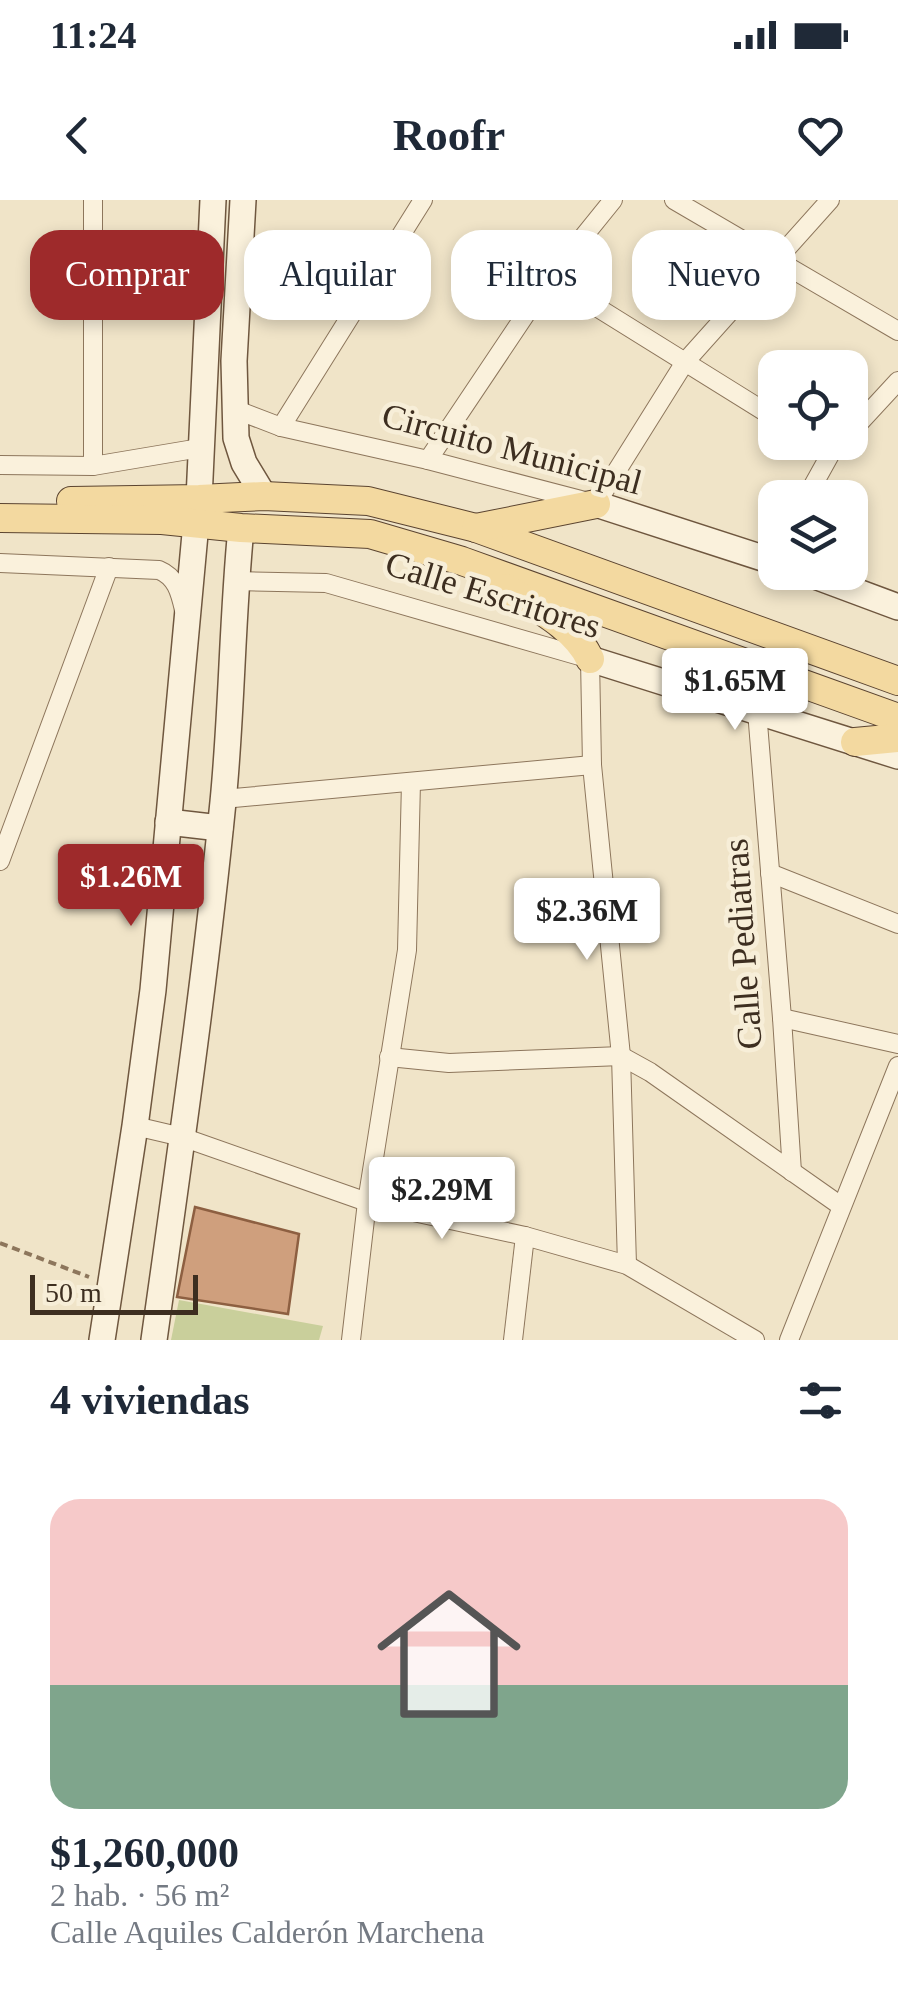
<!DOCTYPE html>
<html lang="es">
<head>
<meta charset="utf-8">
<style>
  :root { --surface:#fff; --page:#f6f6f7; --text:#1f2937; --muted:#747a83; --accent:#9e2a2b }
  body { margin:0; font-family:Georgia,serif; background:var(--page); color:var(--text); height:100vh; display:flex; flex-direction:column; font-size:38px; white-space:nowrap }
  * { box-sizing:border-box; margin:0 }
  p { font-size:32px; color:var(--muted) }
  .icon { flex:none; width:55px; height:55px; fill:none; stroke:currentColor; stroke-width:2; stroke-linecap:round; stroke-linejoin:round }
  .map { position:relative; height:1140px; overflow:hidden }
  .drawer { display:flex; flex-direction:column; background:var(--surface); flex:1 }
  .drawer>* { flex:none }
  .top-card { position:absolute; left:30px; top:30px; width:840px; height:90px; display:flex; gap:20px }
  .fabs { position:absolute; left:758px; top:150px; display:grid; gap:20px }
  .fabs a { display:grid; place-items:center; width:110px; height:110px; border-radius:20px; background:var(--surface); box-shadow:0 5px 15px #0003; font-size:50px }
  .scale { position:absolute; left:30px; bottom:25px; width:168px; box-sizing:border-box; padding-left:10px; border:5px solid #3d2e20; border-top:0; font-size:28px; line-height:35px; white-space:nowrap; color:#3d2e20; -webkit-text-stroke:8px #f7eed8; paint-order:stroke }
  .price { position:absolute; translate:-50% -85px; padding:0 22px; border-radius:10px; background:#fff; color:#222; font-size:32px; line-height:65px; filter:drop-shadow(0 2px 5px #0008) }
  .price::after { content:''; position:absolute; left:50%; top:60px; width:30px; height:22px; margin-left:-15px; background:inherit; clip-path:polygon(0 0,100% 0,50% 100%) }
  .price.active { background:var(--accent); color:#fff }
  ul { padding:0; list-style:none }
  li { display:grid; align-content:center; gap:20px; height:530px; padding:0 50px }
  li span { display:grid; place-items:center; height:310px; border-radius:30px; color:#555 }
  li>.icon { margin-inline-start:auto }
  span .icon { width:180px; height:180px; fill:#fffc; stroke-width:1 }
  li b { font-size:42px }
  h2 { display:flex; justify-content:space-between; align-items:center; height:120px; padding:0 50px; font-size:42px }
  .chip { padding:0 35px; border-radius:30px; background:var(--surface); box-shadow:0 5px 15px #0003; font-size:35px; line-height:90px }
  .chip.active { background:var(--accent); color:#fff }
  .status { display:flex; justify-content:space-between; align-items:center; height:70px; padding:0 50px; background:var(--surface); direction:ltr }
  .status svg { height:28px; fill:currentColor }
  header { display:flex; justify-content:space-between; align-items:center; height:130px; padding:0 50px; background:var(--surface); font-size:45px; font-weight:800 }
  .map>svg:first-child { display:block }
</style>
</head>
<body>
<div class="status"><b>11:24</b><svg viewBox="0 0 49 12"><path d="M0 12V9h3v3zM5 12V6h3v6zM10 12V3h3v9zM15 12V0h3v12zM26 1h20v11H26zM47 4h2v5h-2z"/></svg></div>
<header><svg class="icon" aria-label="back" viewBox="0 0 24 24"><path d="M15 5l-7 7 7 7"/></svg>Roofr<svg class="icon" aria-label="heart" viewBox="0 0 24 24"><path d="M12 20l-8-8c-3-5 5-10 8-4 3-6 11-1 8 4z"/></svg></header>
<div class="map">
<svg width="898" height="1140" viewBox="0 0 898 1140">
  <rect width="100%" height="100%" fill="#f0e4c8"/>
  <!-- green -->
  <polygon fill="#c9cf9b" points="179,1100 323,1126 319,1140 171,1140"/>
  <!-- building -->
  <polygon fill="#cf9f7d" stroke="#8d5f41" stroke-width="2.5" points="195,1007 299,1034 288,1114 177,1097"/>
  <g fill="none" stroke-linecap="round" stroke-linejoin="round">
    <defs>
      <g id="street">
        <polyline points="674,0 898,131"/>
        <polyline points="550,78 775,218"/>
        <polyline points="234,209 281,227 428,260 596,304 685,162 830,0"/>
        <polyline points="281,227 423,0"/>
        <polyline points="850,233 898,181"/>
        <polyline points="428,260 550,78 613,0"/>
        <polyline points="0,265 93,266 200,248"/>
        <polyline points="93,266 93,0"/>
        <polyline points="806,298 831,253 841,242"/>
        <path d="M0,363L159,370C176,377 180,392 184,410"/>
        <polyline points="236,381 326,383 590,459 592,565 621,856 627,1065"/>
        <polyline points="757,511 782,818 792,972"/>
        <polyline points="223,599 592,565"/>
        <polyline points="0,661 109,367"/>
        <polyline points="770,673 898,724"/>
        <polyline points="782,818 898,844"/>
        <polyline points="389,857 449,863 621,856 650,872 841,1006"/>
        <polyline points="135,926 182,937 367,1002 525,1036 627,1065 755,1140"/>
        <polyline points="351,1140 367,1002 407,750 411,582"/>
        <polyline points="513,1140 525,1036"/>
        <polyline points="789,1140 898,866"/>
      </g>
      <g id="secondary">
        <polyline points="243,0 234,161 236,238 244,263 264,296"/>
        <polyline points="199,299 213,0"/>
        <polyline points="596,304 775,362"/>
        <polyline points="804,372 898,407"/>
        <polyline points="590,459 898,556"/>
        <polyline points="168,622 220,628"/>
        <polyline points="102,1140 135,926 153,790 196,323"/>
        <path d="M154,1140C179,961 205,782 223,602C232,511 232,419 241,328"/>
      </g>
      <g id="primary">
        <polyline points="71,301 199,299 264,296 368,301 476,328 898,481"/>
        <polyline points="0,318 162,320 241,328 370,334 462,361 898,518"/>
        <polyline points="476,328 596,304"/>
        <path d="M506,388C535,407 575,427 590,459"/>
        <polyline points="855,542 898,538"/>
      </g>
    </defs>
    <!-- street casing -->
    <use href="#street" stroke="#8d765c" stroke-width="20"/>
    <!-- secondary casing -->
    <use href="#secondary" stroke="#6f573f" stroke-width="28"/>
    <!-- primary casing -->
    <use href="#primary" stroke="#5b4430" stroke-width="30"/>
    <!-- path -->
    <polyline stroke="#8d765c" stroke-width="4" stroke-dasharray="8 5" stroke-linecap="butt" points="0,1043 89,1077"/>
    <!-- street -->
    <use href="#street" stroke="#faf1dc" stroke-width="18"/>
    <!-- secondary -->
    <use href="#secondary" stroke="#faf1dc" stroke-width="25"/>
    <!-- primary -->
    <use href="#primary" stroke="#f3d9a0" stroke-width="28"/>
  </g>
  <g text-anchor="middle" dominant-baseline="central" stroke-width="9" stroke-linejoin="round" paint-order="stroke">
    <!-- street labels -->
    <g font-size="35" fill="#3d2e20" stroke="#f7eed8">
      <text transform="translate(512 249) rotate(15)">Circuito Municipal</text>
      <text transform="translate(493 395) rotate(17)">Calle Escritores</text>
      <text transform="translate(743 744) rotate(-94)">Calle Pediatras</text>
    </g>
  </g>
</svg>
<div class="fabs">
<a><svg class="icon" aria-label="locate" viewBox="0 0 24 24"><circle cx="12" cy="12" r="6"/><path d="M12 2v4M12 18v4M2 12h4M18 12h4"/></svg></a>
<a><svg class="icon" aria-label="layers" viewBox="0 0 24 24"><path d="M12 4l9 5-9 5-9-5zM3 14l9 5 9-5"/></svg></a>
</div>
<div class="scale">50 m</div>
<b class="price" style="left:735px;top:533px">$1.65M</b>
<b class="price active" style="left:131px;top:729px">$1.26M</b>
<b class="price" style="left:587px;top:763px">$2.36M</b>
<b class="price" style="left:442px;top:1042px">$2.29M</b>
<div class="top-card">
<a class="chip active">Comprar</a>
<a class="chip">Alquilar</a>
<a class="chip">Filtros</a>
<a class="chip">Nuevo</a>
</div>
</div>
<section class="drawer">
<h2>4 viviendas<svg class="icon" aria-label="filters" viewBox="0 0 24 24"><path d="M4 7h16M4 17h16"/><circle cx="9" cy="7" r="2"/><circle cx="15" cy="17" r="2"/></svg></h2>
<ul>
<li><span style="background:linear-gradient(#f6c9c9 60%,#7fa58c 0)"><svg class="icon" aria-label="home" viewBox="0 0 24 24"><path d="M3 11l9-7 9 7M6 9v11h12V9"/></svg></span><div><b>$1,260,000</b><p>2 hab. · 56 m²</p><p>Calle Aquiles Calderón Marchena</p></div></li>
</ul>
</section>
</body>
</html>
